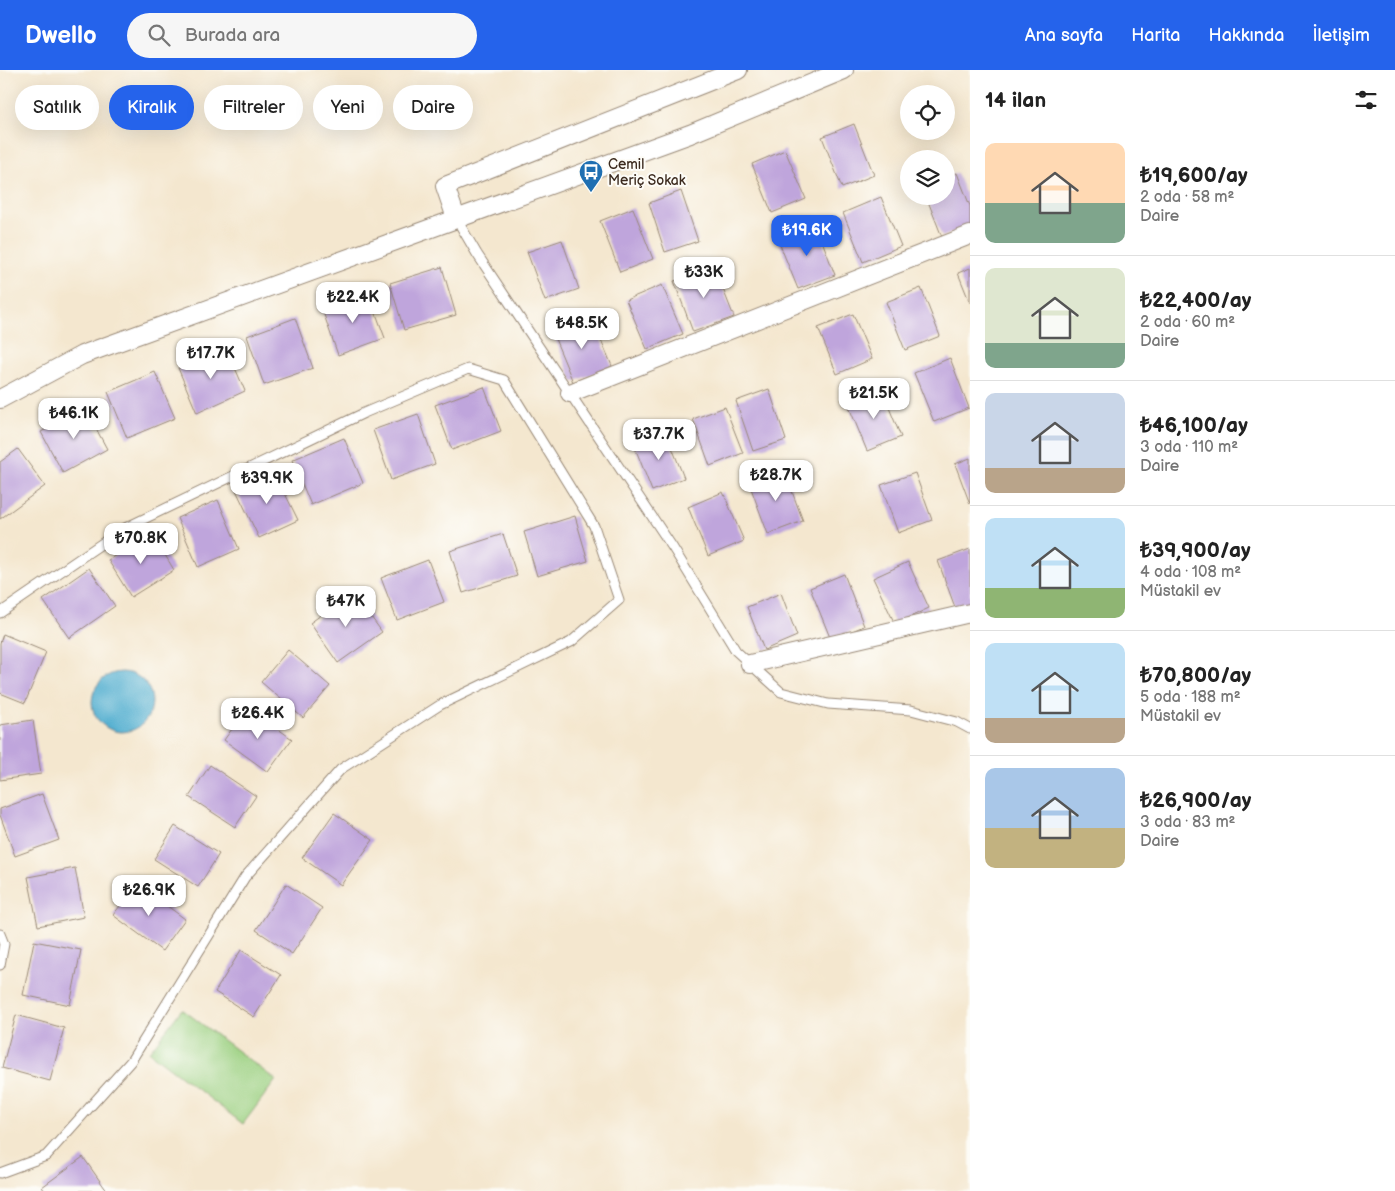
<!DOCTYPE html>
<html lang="tr">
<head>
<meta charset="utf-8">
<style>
  :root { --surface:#fff; --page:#f6f6f6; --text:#222; --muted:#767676; --line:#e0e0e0; --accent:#2563eb }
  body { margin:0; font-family:"Balsamiq Sans",sans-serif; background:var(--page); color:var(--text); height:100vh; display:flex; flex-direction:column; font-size:19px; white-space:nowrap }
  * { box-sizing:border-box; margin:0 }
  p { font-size:16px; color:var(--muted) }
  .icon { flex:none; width:28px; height:28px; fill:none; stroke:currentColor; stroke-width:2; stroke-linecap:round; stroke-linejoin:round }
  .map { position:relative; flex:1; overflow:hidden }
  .details { display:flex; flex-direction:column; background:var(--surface); width:425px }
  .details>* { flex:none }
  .hud { position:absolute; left:15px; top:15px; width:475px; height:45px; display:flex; gap:10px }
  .fabs { position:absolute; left:900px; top:15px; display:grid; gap:10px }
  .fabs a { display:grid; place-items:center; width:55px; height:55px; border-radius:50%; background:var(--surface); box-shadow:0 5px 20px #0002; font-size:25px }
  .price { position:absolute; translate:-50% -42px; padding:0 11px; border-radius:10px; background:#fff; color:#222; font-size:16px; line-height:32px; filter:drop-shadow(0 1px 2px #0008) }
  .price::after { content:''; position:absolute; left:50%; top:30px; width:15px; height:11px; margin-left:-8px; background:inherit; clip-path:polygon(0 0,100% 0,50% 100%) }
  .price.selected { background:var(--accent); color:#fff }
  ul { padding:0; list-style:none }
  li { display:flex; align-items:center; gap:15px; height:125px; padding:0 15px }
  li+li { border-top:1px solid var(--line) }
  li span { display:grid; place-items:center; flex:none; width:140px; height:100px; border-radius:10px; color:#555 }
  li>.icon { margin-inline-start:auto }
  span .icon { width:60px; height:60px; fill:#fffc; stroke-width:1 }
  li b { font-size:21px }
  h2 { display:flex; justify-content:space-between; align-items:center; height:60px; padding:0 15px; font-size:21px }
  .tag { padding:0 18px; border-radius:22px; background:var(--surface); box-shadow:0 5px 20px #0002; font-size:18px; line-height:45px }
  .tag.selected { background:var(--accent); color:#fff }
  header { display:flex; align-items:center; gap:30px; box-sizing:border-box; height:70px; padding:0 25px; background:var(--accent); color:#fff }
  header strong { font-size:24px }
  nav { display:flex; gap:28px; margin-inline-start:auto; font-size:18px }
  .search { width:350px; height:45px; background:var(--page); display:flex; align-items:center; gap:12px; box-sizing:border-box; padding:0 18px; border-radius:28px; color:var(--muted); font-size:19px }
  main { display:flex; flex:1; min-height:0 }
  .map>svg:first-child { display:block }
</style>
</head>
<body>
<header>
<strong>Dwello</strong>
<div class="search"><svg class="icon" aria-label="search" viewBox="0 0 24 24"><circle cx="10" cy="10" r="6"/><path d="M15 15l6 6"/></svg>Burada ara</div>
<nav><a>Ana sayfa</a><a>Harita</a><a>Hakkında</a><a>İletişim</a></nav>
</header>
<main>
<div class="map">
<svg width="970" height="1121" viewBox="0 0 970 1121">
  <rect width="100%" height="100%" fill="#fdfcf7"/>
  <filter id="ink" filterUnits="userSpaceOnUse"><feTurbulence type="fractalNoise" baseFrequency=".02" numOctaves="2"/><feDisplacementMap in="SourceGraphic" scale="10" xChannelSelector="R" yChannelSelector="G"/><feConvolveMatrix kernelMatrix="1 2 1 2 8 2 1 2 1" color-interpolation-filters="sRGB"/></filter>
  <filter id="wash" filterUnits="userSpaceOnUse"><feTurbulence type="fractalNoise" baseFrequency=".0096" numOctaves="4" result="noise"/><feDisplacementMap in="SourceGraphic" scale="20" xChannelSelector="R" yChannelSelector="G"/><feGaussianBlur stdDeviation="1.12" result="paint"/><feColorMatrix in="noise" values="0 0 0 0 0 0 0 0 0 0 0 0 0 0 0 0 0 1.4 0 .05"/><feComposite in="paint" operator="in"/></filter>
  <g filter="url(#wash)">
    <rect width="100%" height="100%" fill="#f4e7cf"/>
    <!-- green -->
    <polygon fill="#9bd081" stroke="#6b7d50" points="182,939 276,1010 243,1054 149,982"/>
    <!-- water -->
    <circle fill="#52afd0" stroke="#466c77" cx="122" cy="632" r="30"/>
    <g id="blocks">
      <!-- building -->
      <g fill="#bfa5dc">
        <polygon points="854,54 874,105 842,118 822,67"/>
        <polygon points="785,80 806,129 772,143 752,94"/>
        <polygon points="957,103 970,136 970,156 942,167 926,126 946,126 946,107"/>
        <polygon points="681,121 698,171 665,182 649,133"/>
        <polygon points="881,127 901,176 863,192 843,143"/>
        <polygon points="633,138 653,189 620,202 600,151"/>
        <polygon points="816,155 835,205 798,219 778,170"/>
        <polygon points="562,170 579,219 545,231 527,182"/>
        <polygon points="714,196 734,247 693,262 674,211"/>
        <polygon points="442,197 456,245 404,260 390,213"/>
        <polygon points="970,198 970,233 958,203"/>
        <polygon points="662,215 683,264 647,279 626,230"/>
        <polygon points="921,218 940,266 905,280 886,232"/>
        <polygon points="368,222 385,268 338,285 322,239"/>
        <polygon points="853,244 872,289 837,304 818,258"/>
        <polygon points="295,248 313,298 264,315 247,266"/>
        <polygon points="592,248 612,296 573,312 553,264"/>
        <polygon points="226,277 245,321 197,343 178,298"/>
        <polygon points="950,288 969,338 934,352 914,303"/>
        <polygon points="155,302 175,348 127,368 108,322"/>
        <polygon points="484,317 501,361 452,380 435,335"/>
        <polygon points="881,318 901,367 867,381 847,332"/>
        <polygon points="769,319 786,370 753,381 736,331"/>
        <polygon points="725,337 743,383 710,396 693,349"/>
        <polygon points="85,338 107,379 63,403 41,362"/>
        <polygon points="418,344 435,394 391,410 373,360"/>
        <polygon points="666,362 684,408 652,421 634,375"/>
        <polygon points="344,368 363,413 311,435 292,390"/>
        <polygon points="18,379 45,416 0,449 0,392"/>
        <polygon points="970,388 970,434 955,394"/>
        <polygon points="784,400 803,451 768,464 749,413"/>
        <polygon points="274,401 298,450 259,468 236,420"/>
        <polygon points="915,403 932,450 898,463 881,415"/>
        <polygon points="723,422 744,471 708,486 688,437"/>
        <polygon points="218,430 239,479 198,497 177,448"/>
        <polygon points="575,446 588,491 537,506 524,462"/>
        <polygon points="152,463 174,500 131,527 108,490"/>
        <polygon points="503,464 517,506 463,523 450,481"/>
        <polygon points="970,479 970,535 956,540 938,491"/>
        <polygon points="428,490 444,532 397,550 381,508"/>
        <polygon points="908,492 929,538 895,554 873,508"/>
        <polygon points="89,498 115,536 69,568 43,530"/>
        <polygon points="844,504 864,556 831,570 810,518"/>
        <polygon points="353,522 382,562 338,593 310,553"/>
        <polygon points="781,523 797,566 764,580 747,537"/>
        <polygon points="3,564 46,582 25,633 0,623 0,573"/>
        <polygon points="288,580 330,616 303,648 261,612"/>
        <polygon points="248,637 292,669 268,702 224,670"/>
        <polygon points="33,650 41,704 0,710 0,655"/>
        <polygon points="210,695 256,726 235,757 189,727"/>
        <polygon points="42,724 59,770 15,786 0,745 0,739"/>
        <polygon points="334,743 373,770 341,815 302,788"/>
        <polygon points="175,756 219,784 198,817 154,789"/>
        <polygon points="75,798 84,847 38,856 28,807"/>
        <polygon points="137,814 185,849 162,881 113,845"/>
        <polygon points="286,814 322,838 292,884 256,860"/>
        <polygon points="34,871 81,880 70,935 23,925"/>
        <polygon points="241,880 281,905 254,947 215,922"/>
        <polygon points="16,945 64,958 50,1011 2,998"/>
        <polygon points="83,1087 107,1121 45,1121 42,1117"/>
      </g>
    </g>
  </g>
  <g filter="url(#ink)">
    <use href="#blocks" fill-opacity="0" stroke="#988876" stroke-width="1"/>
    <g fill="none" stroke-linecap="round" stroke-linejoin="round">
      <defs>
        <g id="lane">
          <polyline points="456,148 477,184 673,478 736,581 781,622 828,634 911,640 957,652 970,659"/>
          <polyline points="0,543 123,459 364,343 468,299 504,310 594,456 619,530 571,572 440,635 341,699 245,807 131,991 46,1086 0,1103"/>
          <polyline points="0,864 4,874 0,895"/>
        </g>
        <g id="street">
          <polyline points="456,148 445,116 738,0"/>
          <polyline points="570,323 970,165"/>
          <polyline points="0,329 82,285 690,64 844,0"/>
          <polyline points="750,594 970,543"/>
        </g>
      </defs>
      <!-- lane casing -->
      <use href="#lane" stroke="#988876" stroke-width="11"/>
      <!-- street casing -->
      <use href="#street" stroke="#988876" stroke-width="20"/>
      <!-- lane -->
      <use href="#lane" stroke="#fff" stroke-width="9"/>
      <!-- street -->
      <use href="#street" stroke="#fff" stroke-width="18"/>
    </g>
  </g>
  <!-- icons -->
  <defs>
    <symbol id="bus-pin" viewBox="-11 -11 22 30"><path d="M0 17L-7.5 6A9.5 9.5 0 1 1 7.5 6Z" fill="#1f6fb2" stroke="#fdfcf7"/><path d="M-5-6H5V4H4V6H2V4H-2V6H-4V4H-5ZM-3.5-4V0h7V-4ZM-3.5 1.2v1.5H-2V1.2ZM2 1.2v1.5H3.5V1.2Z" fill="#fff"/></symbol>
  </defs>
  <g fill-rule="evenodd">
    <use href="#bus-pin" x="577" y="88" width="28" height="38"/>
  </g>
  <g text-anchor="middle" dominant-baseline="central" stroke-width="4" stroke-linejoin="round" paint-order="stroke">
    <!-- poi labels -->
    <g font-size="14" fill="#3b2a1e" stroke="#fdfcf7" text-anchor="start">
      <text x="608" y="94">Cemil<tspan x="608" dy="16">Meriç Sokak</tspan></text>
    </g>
  </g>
</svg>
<div class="fabs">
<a><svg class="icon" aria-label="locate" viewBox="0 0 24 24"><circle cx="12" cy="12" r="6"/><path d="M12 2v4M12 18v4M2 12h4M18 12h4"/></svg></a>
<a><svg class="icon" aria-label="layers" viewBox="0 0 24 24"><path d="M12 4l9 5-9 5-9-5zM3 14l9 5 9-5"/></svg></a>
</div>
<b class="price selected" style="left:807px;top:187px">₺19.6K</b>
<b class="price" style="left:704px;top:229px">₺33K</b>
<b class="price" style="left:353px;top:254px">₺22.4K</b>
<b class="price" style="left:582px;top:280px">₺48.5K</b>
<b class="price" style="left:211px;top:310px">₺17.7K</b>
<b class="price" style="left:874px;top:350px">₺21.5K</b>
<b class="price" style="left:74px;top:370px">₺46.1K</b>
<b class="price" style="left:659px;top:391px">₺37.7K</b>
<b class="price" style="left:776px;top:432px">₺28.7K</b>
<b class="price" style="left:267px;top:435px">₺39.9K</b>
<b class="price" style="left:141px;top:495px">₺70.8K</b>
<b class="price" style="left:346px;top:558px">₺47K</b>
<b class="price" style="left:258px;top:670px">₺26.4K</b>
<b class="price" style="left:149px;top:847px">₺26.9K</b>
<div class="hud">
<a class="tag">Satılık</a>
<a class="tag selected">Kiralık</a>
<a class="tag">Filtreler</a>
<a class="tag">Yeni</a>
<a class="tag">Daire</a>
</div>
</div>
<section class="details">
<h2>14 ilan<svg class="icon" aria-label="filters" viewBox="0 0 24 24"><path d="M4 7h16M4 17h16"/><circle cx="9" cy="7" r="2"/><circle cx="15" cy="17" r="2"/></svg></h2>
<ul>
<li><span style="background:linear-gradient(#ffd9b3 60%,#7fa58c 0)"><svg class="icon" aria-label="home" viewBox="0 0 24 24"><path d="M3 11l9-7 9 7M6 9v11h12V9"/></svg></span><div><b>₺19,600/ay</b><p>2 oda · 58 m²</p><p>Daire</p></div></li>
<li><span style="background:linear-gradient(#dfe7d0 75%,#7fa58c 0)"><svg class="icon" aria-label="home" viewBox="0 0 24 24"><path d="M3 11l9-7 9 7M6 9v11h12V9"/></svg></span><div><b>₺22,400/ay</b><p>2 oda · 60 m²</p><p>Daire</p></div></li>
<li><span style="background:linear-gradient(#c9d6e8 75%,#b9a48a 0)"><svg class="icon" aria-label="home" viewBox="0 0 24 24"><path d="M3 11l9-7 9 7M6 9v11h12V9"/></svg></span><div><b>₺46,100/ay</b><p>3 oda · 110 m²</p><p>Daire</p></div></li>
<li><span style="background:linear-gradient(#bfe0f5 70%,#8fb573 0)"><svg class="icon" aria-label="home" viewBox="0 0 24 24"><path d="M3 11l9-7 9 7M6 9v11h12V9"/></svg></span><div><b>₺39,900/ay</b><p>4 oda · 108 m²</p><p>Müstakil ev</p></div></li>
<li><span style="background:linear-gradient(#bfe0f5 75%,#b9a48a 0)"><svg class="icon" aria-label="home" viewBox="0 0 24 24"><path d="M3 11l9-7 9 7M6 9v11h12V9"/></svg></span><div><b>₺70,800/ay</b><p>5 oda · 188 m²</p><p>Müstakil ev</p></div></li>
<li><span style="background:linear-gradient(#a9c7e8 60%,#c2b280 0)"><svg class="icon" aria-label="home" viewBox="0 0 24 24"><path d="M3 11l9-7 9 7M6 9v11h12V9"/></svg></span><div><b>₺26,900/ay</b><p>3 oda · 83 m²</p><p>Daire</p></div></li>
</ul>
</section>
</main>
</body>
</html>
